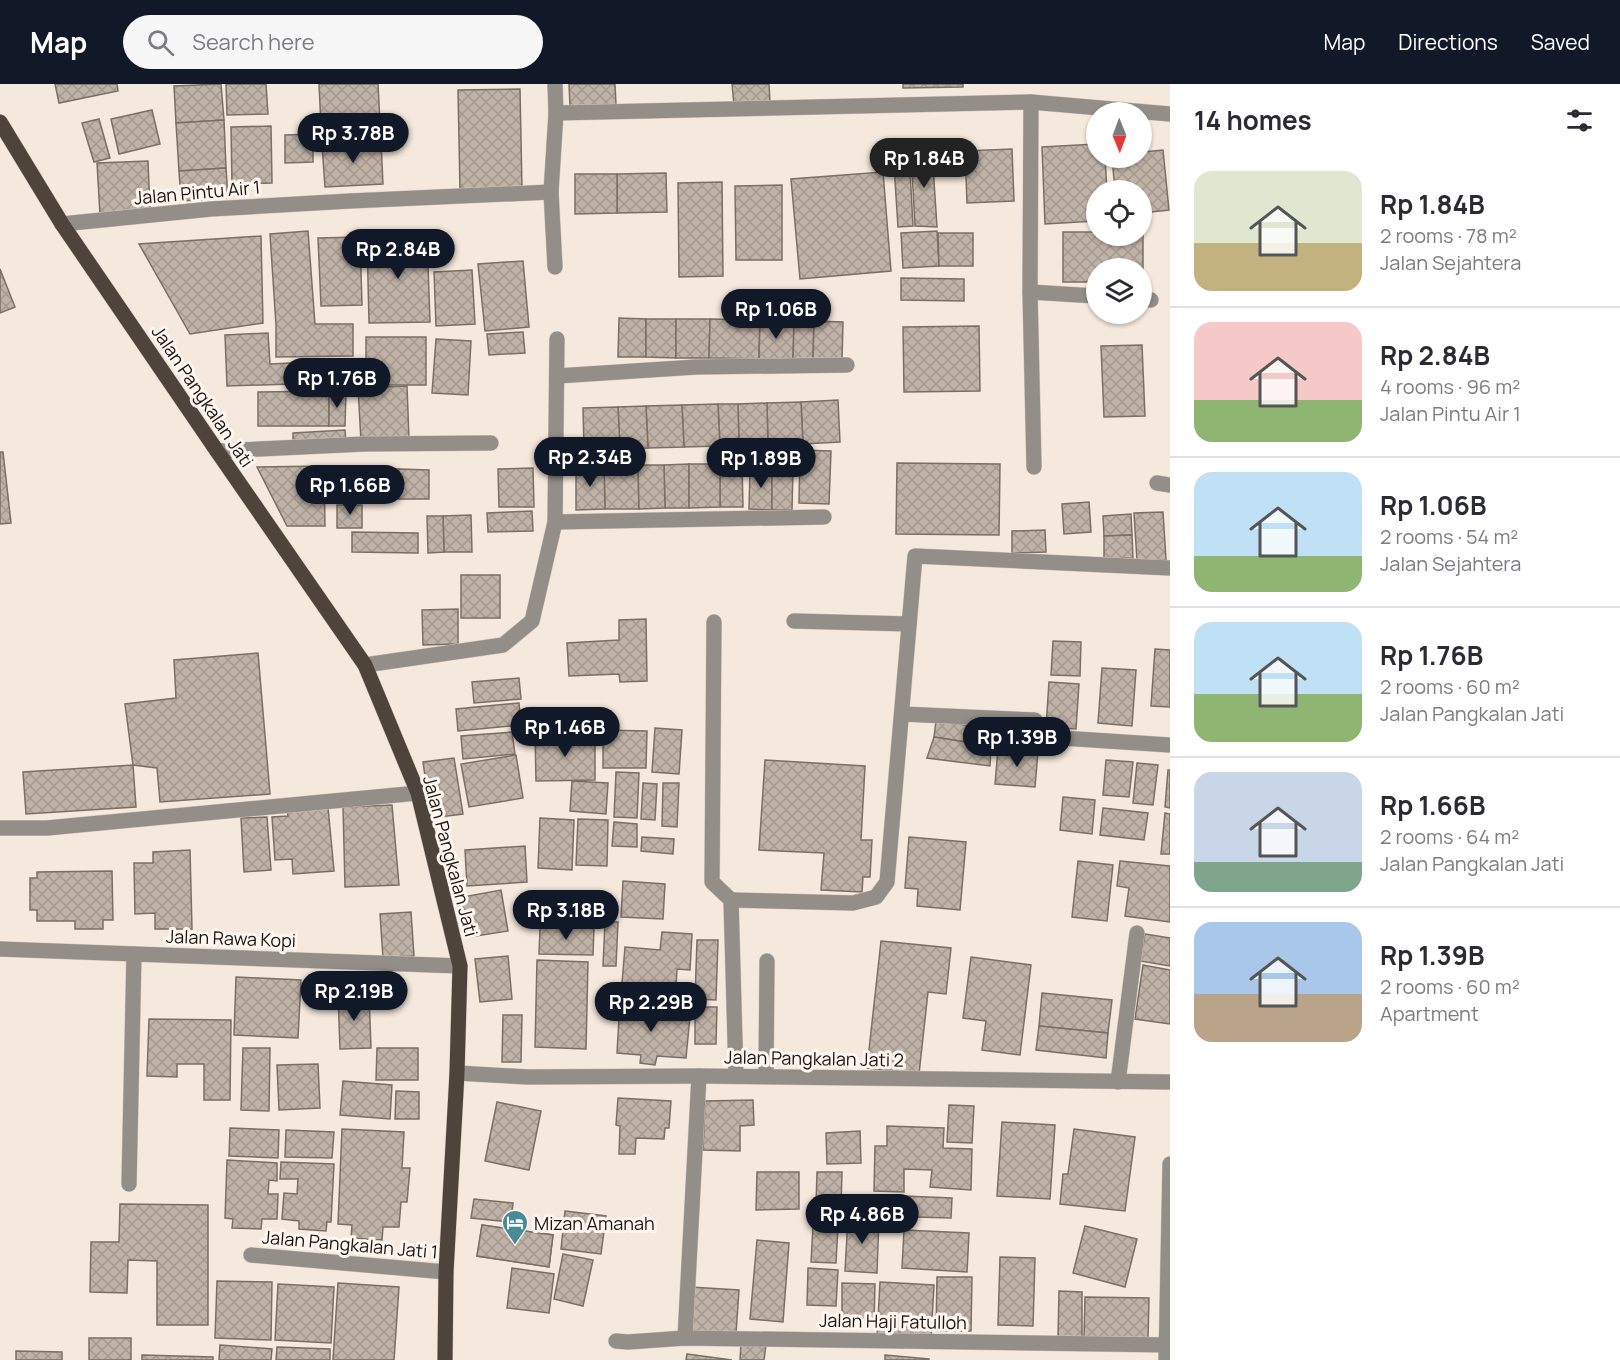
<!DOCTYPE html>
<html lang="en">
<head>
<meta charset="utf-8">
<style>
  :root { --surface:#fff; --page:#f7f7f7; --text:#2b2b33; --muted:#7c7c81; --line:#e1e1e2; --accent:#111827 }
  body { margin:0; font-family:Manrope,sans-serif; background:var(--page); color:var(--text); height:100vh; display:flex; flex-direction:column; font-size:22px; white-space:nowrap }
  * { box-sizing:border-box; margin:0 }
  p { font-size:20px; color:var(--muted) }
  .icon { flex:none; width:33px; height:33px; fill:none; stroke:currentColor; stroke-width:2; stroke-linecap:round; stroke-linejoin:round }
  .map { position:relative; flex:1; overflow:hidden }
  .drawer { display:flex; flex-direction:column; background:var(--surface); width:450px }
  .drawer>* { flex:none }
  .needle { width:39px; rotate:179deg }
  .fabs { position:absolute; left:1086px; top:18px; display:grid; gap:12px }
  .fabs a { display:grid; place-items:center; width:66px; height:66px; border-radius:50%; background:var(--surface); box-shadow:0 2px 4px #0004; font-size:30px }
  .price { position:absolute; translate:-50% -51px; padding:0 14px; border-radius:21px; background:var(--accent); color:#fff; font-size:20px; line-height:39px; filter:drop-shadow(0 2px 3px #0008) }
  .price::after { content:''; position:absolute; left:50%; top:36px; width:18px; height:14px; margin-left:-9px; background:inherit; clip-path:polygon(0 0,100% 0,50% 100%) }
  .price.current { background:#222; color:#fff }
  ul { padding:0; list-style:none }
  li { display:flex; align-items:center; gap:18px; height:150px; padding:0 24px }
  li+li { border-top:2px solid var(--line) }
  li span { display:grid; place-items:center; flex:none; width:168px; height:120px; border-radius:18px; color:#555 }
  li>.icon { margin-inline-start:auto }
  span .icon { width:72px; height:72px; fill:#fffc; stroke-width:1 }
  li b { font-size:26px }
  h2 { display:flex; justify-content:space-between; align-items:center; height:72px; padding:0 24px; font-size:26px }
  header { display:flex; align-items:center; gap:36px; box-sizing:border-box; height:84px; padding:0 30px; background:var(--accent); color:#fff }
  header strong { font-size:28px }
  nav { display:flex; gap:33px; margin-inline-start:auto; font-size:21px }
  .search { width:420px; height:54px; background:var(--page); display:flex; align-items:center; gap:15px; box-sizing:border-box; padding:0 21px; border-radius:33px; color:var(--muted); font-size:22px }
  main { display:flex; flex:1; min-height:0 }
  .map>svg:first-child { display:block }
</style>
</head>
<body>
<header>
<strong>Map</strong>
<div class="search"><svg class="icon" aria-label="search" viewBox="0 0 24 24"><circle cx="10" cy="10" r="6"/><path d="M15 15l6 6"/></svg>Search here</div>
<nav><a>Map</a><a>Directions</a><a>Saved</a></nav>
</header>
<main>
<div class="map">
<svg width="1170" height="1276" viewBox="0 0 1170 1276">
  <defs>
    <pattern id="building-cross-hatch" width="8" height="8" patternUnits="userSpaceOnUse" patternTransform="scale(1.5)"><rect width="8" height="8" fill="#bfb2a7"/><path d="M0 0l8 8M0 8l8-8" fill="none" stroke="#a4988f"/></pattern>
  </defs>
  <rect width="100%" height="100%" fill="#f5e8dc"/>
  <!-- building -->
  <g fill="url(#building-cross-hatch)" stroke="#7b6f65" stroke-width="1.5">
    <polygon points="55,0 117,0 118,7 59,19"/>
    <polygon points="221,0 224,36 176,39 174,2"/>
    <polygon points="226,0 266,0 268,30 227,31"/>
    <polygon points="319,0 378,0 380,39 321,42"/>
    <polygon points="569,0 615,0 616,21 570,22"/>
    <polygon points="732,0 769,0 770,18 734,21"/>
    <polygon points="903,0 963,0 963,3 903,4"/>
    <polygon points="520,5 522,105 460,106 458,6"/>
    <polygon points="152,26 160,60 119,70 111,35"/>
    <polygon points="99,35 110,74 94,78 82,39"/>
    <polygon points="224,36 226,84 179,87 176,39"/>
    <polygon points="380,39 381,58 322,61 321,42"/>
    <polygon points="271,42 272,99 232,100 231,43"/>
    <polygon points="313,50 313,78 285,79 285,51"/>
    <polygon points="381,58 383,100 325,103 322,61"/>
    <polygon points="1096,60 1096,74 1105,74 1107,106 1096,106 1096,137 1045,140 1042,63"/>
    <polygon points="1012,65 1014,117 967,119 965,67"/>
    <polygon points="893,66 909,68 913,142 898,143"/>
    <polygon points="932,66 937,143 915,142 911,68"/>
    <polygon points="1163,66 1169,126 1142,129 1142,106 1115,106 1112,74 1142,74 1142,68"/>
    <polygon points="148,77 150,128 100,131 97,79"/>
    <polygon points="226,84 228,114 181,117 179,87"/>
    <polygon points="883,88 891,187 800,195 791,95"/>
    <polygon points="666,89 667,128 617,129 617,90"/>
    <polygon points="575,90 617,90 617,129 575,130"/>
    <polygon points="722,98 723,192 679,193 678,99"/>
    <polygon points="782,101 782,176 736,176 735,102"/>
    <polygon points="308,147 315,240 353,240 353,272 276,273 276,241 270,150"/>
    <polygon points="937,147 939,182 903,184 901,149"/>
    <polygon points="1063,148 1096,148 1096,152 1142,152 1142,148 1143,148 1143,198 1142,198 1142,184 1096,184 1096,198 1063,198"/>
    <polygon points="938,149 973,149 973,182 939,182"/>
    <polygon points="261,152 263,239 190,250 139,160"/>
    <polygon points="360,153 362,221 321,222 318,154"/>
    <polygon points="427,153 430,238 369,239 367,155"/>
    <polygon points="523,177 529,243 485,247 478,180"/>
    <polygon points="0,185 15,223 0,229"/>
    <polygon points="472,186 475,240 436,242 434,188"/>
    <polygon points="901,194 964,195 964,217 901,216"/>
    <polygon points="619,234 646,235 646,273 618,273"/>
    <polygon points="646,235 676,235 676,274 646,273"/>
    <polygon points="676,235 710,235 709,274 676,274"/>
    <polygon points="710,235 760,236 759,275 709,274"/>
    <polygon points="760,236 794,237 793,276 759,275"/>
    <polygon points="794,237 814,237 813,276 793,276"/>
    <polygon points="814,237 843,238 842,276 813,276"/>
    <polygon points="979,242 980,307 904,308 903,243"/>
    <polygon points="523,248 525,269 489,271 487,250"/>
    <polygon points="268,249 270,280 291,279 291,300 227,302 225,251"/>
    <rect x="366" y="253" width="60" height="48"/>
    <polygon points="436,255 471,257 468,311 432,309"/>
    <polygon points="1142,261 1145,332 1104,333 1101,262"/>
    <polygon points="407,302 409,355 361,357 358,304"/>
    <polygon points="329,307 329,342 258,342 258,308"/>
    <polygon points="329,307 346,308 345,342 329,342"/>
    <polygon points="838,316 840,358 803,360 801,318"/>
    <polygon points="801,318 803,360 768,361 767,319"/>
    <polygon points="767,319 768,361 739,362 738,320"/>
    <polygon points="718,320 738,320 739,362 720,362"/>
    <polygon points="718,320 720,362 684,363 682,321"/>
    <polygon points="682,321 684,363 648,364 646,322"/>
    <polygon points="646,322 648,364 620,365 618,323"/>
    <polygon points="618,323 620,365 584,367 583,324"/>
    <polygon points="345,346 346,359 293,362 293,349"/>
    <polygon points="800,366 831,367 829,420 799,419"/>
    <polygon points="0,368 3,368 11,439 0,440"/>
    <polygon points="742,379 743,423 720,423 720,380"/>
    <polygon points="897,379 1000,380 999,451 896,450"/>
    <polygon points="689,380 689,424 665,424 664,381"/>
    <polygon points="689,380 720,380 720,423 689,424"/>
    <polygon points="638,381 639,425 605,425 604,382"/>
    <polygon points="638,381 664,381 665,424 639,425"/>
    <polygon points="324,382 325,442 287,442 257,383"/>
    <polygon points="576,382 604,382 605,425 576,426"/>
    <polygon points="533,384 534,423 499,423 498,385"/>
    <polygon points="750,384 772,384 772,426 749,425"/>
    <polygon points="772,384 793,384 792,426 772,426"/>
    <polygon points="365,385 399,385 399,415 365,414"/>
    <polygon points="399,385 429,386 429,415 399,415"/>
    <polygon points="1089,418 1091,448 1064,450 1062,420"/>
    <rect x="337" y="421" width="25" height="23"/>
    <polygon points="532,427 533,447 488,448 487,429"/>
    <polygon points="1163,428 1166,476 1137,477 1134,429"/>
    <polygon points="1131,430 1132,451 1104,452 1103,432"/>
    <polygon points="471,431 472,468 444,468 443,432"/>
    <polygon points="427,432 443,432 444,468 428,469"/>
    <polygon points="1045,446 1046,468 1012,469 1012,447"/>
    <polygon points="352,448 418,449 418,469 352,468"/>
    <polygon points="1132,451 1133,474 1104,475 1104,452"/>
    <rect x="461" y="491" width="39" height="43"/>
    <polygon points="458,525 458,560 423,561 422,526"/>
    <polygon points="646,535 647,597 620,598 619,590 569,592 567,559 619,556 619,536"/>
    <polygon points="1053,557 1081,558 1080,592 1051,591"/>
    <polygon points="1155,565 1170,566 1170,623 1151,622"/>
    <polygon points="258,569 270,710 160,718 157,684 133,681 125,620 176,614 174,576"/>
    <polygon points="1102,584 1136,586 1132,642 1098,639"/>
    <polygon points="519,594 521,615 474,619 472,598"/>
    <polygon points="1049,598 1079,600 1076,645 1046,643"/>
    <polygon points="519,619 521,641 458,647 456,625"/>
    <polygon points="936,637 994,645 991,662 934,653"/>
    <polygon points="1003,637 1040,639 1038,668 998,665"/>
    <polygon points="655,644 682,646 679,690 652,688"/>
    <polygon points="603,646 647,647 646,684 603,684"/>
    <polygon points="512,648 515,670 463,675 461,652"/>
    <polygon points="595,651 595,696 536,697 535,652"/>
    <polygon points="934,653 991,662 990,682 927,674"/>
    <polygon points="998,665 1038,668 1035,703 995,700"/>
    <polygon points="516,671 523,714 469,723 461,680"/>
    <polygon points="454,674 463,730 431,734 423,678"/>
    <polygon points="765,676 865,682 861,756 872,756 870,793 863,793 862,808 821,806 824,769 759,766"/>
    <polygon points="1106,676 1133,678 1129,713 1103,711"/>
    <polygon points="1137,679 1158,681 1153,721 1133,719"/>
    <polygon points="133,681 136,723 26,730 23,688"/>
    <polygon points="1168,686 1170,686 1170,724 1165,723"/>
    <polygon points="616,688 639,689 637,734 614,733"/>
    <polygon points="572,697 608,699 606,730 570,727"/>
    <polygon points="643,699 657,700 655,736 641,735"/>
    <polygon points="663,699 679,699 677,743 662,742"/>
    <polygon points="1063,713 1095,716 1092,750 1060,746"/>
    <polygon points="392,721 399,801 345,803 343,723"/>
    <polygon points="328,723 334,787 293,790 292,775 275,776 272,733 288,732 287,726"/>
    <polygon points="1103,724 1148,729 1144,756 1100,751"/>
    <polygon points="1165,729 1170,730 1170,770 1161,770"/>
    <polygon points="267,733 271,786 244,788 241,734"/>
    <polygon points="540,734 574,736 572,786 538,784"/>
    <polygon points="578,735 608,736 607,782 576,781"/>
    <polygon points="614,738 637,740 637,763 612,762"/>
    <polygon points="642,753 674,755 673,770 641,767"/>
    <polygon points="909,753 966,758 960,826 917,822 918,805 905,804"/>
    <polygon points="525,762 527,798 467,802 465,766"/>
    <polygon points="190,766 192,845 155,845 155,829 135,830 134,779 153,779 153,768"/>
    <polygon points="1078,777 1113,781 1107,837 1072,833"/>
    <polygon points="1120,777 1170,782 1170,838 1125,832 1129,804 1117,802"/>
    <polygon points="112,787 113,836 103,836 103,845 75,845 75,837 37,837 37,826 30,826 30,794 37,794 37,788"/>
    <polygon points="623,797 665,800 663,835 621,833"/>
    <polygon points="501,806 508,847 464,854 457,814"/>
    <polygon points="411,828 414,872 383,874 380,830"/>
    <polygon points="605,838 618,838 616,882 603,882"/>
    <polygon points="540,843 594,844 593,871 539,870"/>
    <polygon points="662,848 692,850 690,886 677,885 676,903 622,899 625,863 660,866"/>
    <polygon points="1145,850 1170,854 1170,882 1140,877"/>
    <polygon points="697,856 718,856 716,916 695,915"/>
    <polygon points="881,857 951,864 946,910 928,908 919,990 867,984"/>
    <polygon points="508,872 512,915 480,918 475,875"/>
    <polygon points="971,873 1031,881 1020,971 982,966 986,937 963,934"/>
    <polygon points="537,876 588,878 586,965 535,963"/>
    <polygon points="1143,881 1170,886 1170,940 1135,935"/>
    <polygon points="236,893 301,896 298,954 234,951"/>
    <polygon points="1042,909 1112,916 1108,949 1039,942"/>
    <polygon points="369,910 371,964 340,965 338,911"/>
    <polygon points="620,916 642,917 641,929 690,932 686,974 657,972 655,981 640,979 641,971 617,969"/>
    <polygon points="695,923 717,923 716,960 695,960"/>
    <polygon points="503,931 522,931 521,978 502,978"/>
    <polygon points="149,935 231,936 230,1016 204,1016 204,980 177,980 177,993 147,992"/>
    <polygon points="1039,942 1108,949 1106,974 1036,966"/>
    <polygon points="243,964 270,964 269,1027 241,1026"/>
    <polygon points="377,964 418,964 418,996 376,996"/>
    <polygon points="318,980 320,1024 279,1026 277,981"/>
    <polygon points="343,997 392,1001 390,1035 340,1031"/>
    <polygon points="396,1007 419,1008 419,1035 395,1035"/>
    <polygon points="618,1014 671,1017 669,1044 665,1044 664,1055 636,1054 635,1070 619,1070 620,1042 616,1041"/>
    <polygon points="753,1016 754,1041 740,1042 740,1067 703,1066 705,1017"/>
    <polygon points="497,1018 541,1027 529,1086 485,1077"/>
    <polygon points="949,1021 974,1022 972,1059 947,1058"/>
    <polygon points="1002,1038 1055,1041 1050,1115 997,1112"/>
    <polygon points="887,1042 944,1044 943,1064 972,1065 971,1106 930,1103 932,1086 904,1085 904,1108 874,1107 875,1062 887,1062"/>
    <polygon points="230,1044 279,1046 278,1074 229,1072"/>
    <polygon points="342,1045 404,1048 402,1084 410,1084 407,1118 401,1118 399,1143 383,1143 382,1156 351,1154 352,1141 338,1140"/>
    <polygon points="1074,1045 1135,1053 1125,1127 1060,1120 1063,1090 1068,1090"/>
    <polygon points="286,1046 334,1048 332,1074 285,1073"/>
    <polygon points="860,1047 861,1079 827,1080 826,1049"/>
    <polygon points="227,1076 277,1079 277,1097 269,1096 268,1110 278,1110 277,1135 262,1135 261,1145 232,1144 233,1135 225,1134"/>
    <polygon points="281,1078 334,1080 331,1138 327,1138 326,1147 299,1145 299,1137 282,1135 284,1109 297,1110 298,1095 280,1095"/>
    <polygon points="757,1088 799,1088 799,1125 756,1126"/>
    <polygon points="817,1088 842,1088 841,1122 816,1121"/>
    <polygon points="879,1111 952,1114 951,1134 879,1132"/>
    <polygon points="474,1115 513,1119 511,1138 471,1134"/>
    <polygon points="120,1120 208,1121 208,1241 157,1241 157,1177 128,1176 127,1209 90,1208 91,1158 119,1158"/>
    <polygon points="565,1127 606,1132 601,1170 561,1165"/>
    <polygon points="848,1133 879,1134 877,1189 845,1187"/>
    <polygon points="482,1141 553,1151 549,1183 477,1172"/>
    <polygon points="482,1141 553,1151 549,1183 477,1172"/>
    <polygon points="813,1142 838,1143 836,1179 811,1178"/>
    <polygon points="1085,1142 1137,1155 1125,1203 1073,1189"/>
    <polygon points="904,1146 969,1149 967,1188 902,1184"/>
    <polygon points="757,1156 789,1159 783,1238 750,1235"/>
    <polygon points="563,1170 593,1176 583,1222 554,1215"/>
    <polygon points="1000,1173 1035,1174 1033,1242 998,1241"/>
    <polygon points="512,1184 554,1190 549,1229 507,1224"/>
    <polygon points="808,1184 838,1186 836,1222 807,1221"/>
    <polygon points="937,1193 972,1193 971,1247 936,1247"/>
    <polygon points="217,1197 272,1198 271,1256 215,1254"/>
    <polygon points="880,1198 934,1201 931,1256 877,1253"/>
    <polygon points="338,1199 399,1203 394,1276 333,1276"/>
    <polygon points="842,1199 875,1200 874,1239 842,1238"/>
    <polygon points="278,1200 334,1203 331,1259 275,1256"/>
    <polygon points="690,1203 739,1206 736,1250 688,1247"/>
    <polygon points="1059,1207 1082,1208 1082,1254 1058,1254"/>
    <polygon points="1085,1213 1149,1214 1148,1255 1084,1254"/>
    <rect x="89" y="1254" width="42" height="22"/>
    <polygon points="741,1259 766,1261 764,1276 740,1276"/>
    <polygon points="220,1261 272,1265 271,1276 219,1276"/>
    <polygon points="277,1263 330,1265 330,1276 276,1276"/>
    <polygon points="16,1267 62,1268 62,1276 16,1276"/>
    <polygon points="687,1270 732,1276 686,1276"/>
    <polygon points="142,1271 213,1273 213,1276 142,1276"/>
    <polygon points="885,1271 929,1275 929,1276 885,1276"/>
  </g>
  <g fill="none" stroke-linecap="round" stroke-linejoin="round">
    <defs>
      <g id="minor">
        <polyline points="1031,18 1030,208 1096,212"/>
        <polyline points="556,29 1031,18 1170,30"/>
        <polyline points="62,140 211,125 350,117 551,108"/>
        <polyline points="555,183 551,108 556,29 555,0"/>
        <polyline points="1030,208 1034,383"/>
        <polyline points="1142,215 1151,216"/>
        <polyline points="557,292 696,283 847,281"/>
        <polyline points="217,367 364,360 491,359"/>
        <polyline points="1157,399 1170,401"/>
        <polyline points="555,438 824,433"/>
        <polyline points="794,537 909,540"/>
        <polyline points="714,538 712,798 731,816 736,992"/>
        <polyline points="365,581 503,561 532,537 555,438 557,255"/>
        <polyline points="902,630 1035,636"/>
        <polyline points="1046,653 1170,661"/>
        <polyline points="0,744 47,744 418,709"/>
        <polyline points="731,816 853,819 876,813 887,798 915,472 1170,484"/>
        <polyline points="0,865 460,882"/>
        <polyline points="457,989 528,993 699,992 1170,998"/>
        <polyline points="766,992 767,877"/>
        <polyline points="1118,998 1137,849"/>
        <polyline points="129,1100 134,870"/>
        <polyline points="251,1171 446,1188"/>
        <polyline points="685,1254 699,992"/>
        <polyline points="616,1257 628,1258 685,1254 1170,1261"/>
        <polyline points="1166,1276 1170,1080"/>
      </g>
      <polyline id="major" points="0,38 62,140 217,367 365,581 418,709 460,882 457,989 446,1188 445,1276"/>
    </defs>
    <!-- minor casing -->
    <use href="#minor" stroke="#d2c6bc" stroke-width="16"/>
    <!-- major casing -->
    <use href="#major" stroke="#d2c6bc" stroke-width="16"/>
    <!-- minor -->
    <use href="#minor" stroke="#948e89" stroke-width="15"/>
    <!-- major -->
    <use href="#major" stroke="#4e443c" stroke-width="15"/>
  </g>
  <!-- icons -->
  <defs>
    <symbol id="hotel-pin" viewBox="-11 -11 22 30"><path d="M0 17L-7.5 6A9.5 9.5 0 1 1 7.5 6Z" fill="#468b98" stroke="#fef6ef"/><path d="M-6-4.5h1.5V1H6V5H4.5V3h-9V5H-6ZM-4 0a1.8 1.8 0 1 1 3.6 0ZM.5 0V-2.5h3Q6-2.5 6 0Z" fill="#fff"/></symbol>
  </defs>
  <g fill-rule="evenodd">
    <use href="#hotel-pin" x="500" y="1124" width="30" height="40"/>
  </g>
  <g text-anchor="middle" dominant-baseline="central" stroke-width="6" stroke-linejoin="round" paint-order="stroke">
    <!-- street labels -->
    <g font-size="18" fill="#191511" stroke="#fef6ef">
      <text transform="translate(197 108) rotate(-5)">Jalan Pintu Air 1</text>
      <text transform="translate(203 312) rotate(56)">Jalan Pangkalan Jati</text>
      <text transform="translate(451 772) rotate(75)">Jalan Pangkalan Jati</text>
      <text transform="translate(231 854) rotate(2)">Jalan Rawa Kopi</text>
      <text transform="translate(814 974) rotate(1)">Jalan Pangkalan Jati 2</text>
      <text transform="translate(350 1160) rotate(5)">Jalan Pangkalan Jati 1</text>
      <text transform="translate(893 1237) rotate(1)">Jalan Haji Fatulloh</text>
    </g>
    <!-- poi labels -->
    <g font-size="18" fill="#191511" stroke="#fef6ef" text-anchor="start">
      <text x="534" y="1139">Mizan Amanah</text>
    </g>
  </g>
</svg>
<div class="fabs">
<a><svg class="needle" viewBox="-14 -14 28 28"><path d="M0-13l5 13h-10z" fill="#e53935"/><path d="M0 13l5-13h-10z" fill="#7c7c81"/></svg></a>
<a><svg class="icon" aria-label="locate" viewBox="0 0 24 24"><circle cx="12" cy="12" r="6"/><path d="M12 2v4M12 18v4M2 12h4M18 12h4"/></svg></a>
<a><svg class="icon" aria-label="layers" viewBox="0 0 24 24"><path d="M12 4l9 5-9 5-9-5zM3 14l9 5 9-5"/></svg></a>
</div>
<b class="price" style="left:353px;top:80px">Rp 3.78B</b>
<b class="price current" style="left:924px;top:105px">Rp 1.84B</b>
<b class="price" style="left:398px;top:196px">Rp 2.84B</b>
<b class="price" style="left:776px;top:256px">Rp 1.06B</b>
<b class="price" style="left:337px;top:325px">Rp 1.76B</b>
<b class="price" style="left:590px;top:404px">Rp 2.34B</b>
<b class="price" style="left:761px;top:405px">Rp 1.89B</b>
<b class="price" style="left:350px;top:432px">Rp 1.66B</b>
<b class="price" style="left:565px;top:674px">Rp 1.46B</b>
<b class="price" style="left:1017px;top:684px">Rp 1.39B</b>
<b class="price" style="left:566px;top:857px">Rp 3.18B</b>
<b class="price" style="left:354px;top:938px">Rp 2.19B</b>
<b class="price" style="left:651px;top:949px">Rp 2.29B</b>
<b class="price" style="left:862px;top:1161px">Rp 4.86B</b>
</div>
<section class="drawer">
<h2>14 homes<svg class="icon" aria-label="filters" viewBox="0 0 24 24"><path d="M4 7h16M4 17h16"/><circle cx="9" cy="7" r="2"/><circle cx="15" cy="17" r="2"/></svg></h2>
<ul>
<li><span style="background:linear-gradient(#dfe7d0 60%,#c2b280 0)"><svg class="icon" aria-label="home" viewBox="0 0 24 24"><path d="M3 11l9-7 9 7M6 9v11h12V9"/></svg></span><div><b>Rp 1.84B</b><p>2 rooms · 78 m²</p><p>Jalan Sejahtera</p></div></li>
<li><span style="background:linear-gradient(#f6c9c9 65%,#8fb573 0)"><svg class="icon" aria-label="home" viewBox="0 0 24 24"><path d="M3 11l9-7 9 7M6 9v11h12V9"/></svg></span><div><b>Rp 2.84B</b><p>4 rooms · 96 m²</p><p>Jalan Pintu Air 1</p></div></li>
<li><span style="background:linear-gradient(#bfe0f5 70%,#8fb573 0)"><svg class="icon" aria-label="home" viewBox="0 0 24 24"><path d="M3 11l9-7 9 7M6 9v11h12V9"/></svg></span><div><b>Rp 1.06B</b><p>2 rooms · 54 m²</p><p>Jalan Sejahtera</p></div></li>
<li><span style="background:linear-gradient(#bfe0f5 60%,#8fb573 0)"><svg class="icon" aria-label="home" viewBox="0 0 24 24"><path d="M3 11l9-7 9 7M6 9v11h12V9"/></svg></span><div><b>Rp 1.76B</b><p>2 rooms · 60 m²</p><p>Jalan Pangkalan Jati</p></div></li>
<li><span style="background:linear-gradient(#c9d6e8 75%,#7fa58c 0)"><svg class="icon" aria-label="home" viewBox="0 0 24 24"><path d="M3 11l9-7 9 7M6 9v11h12V9"/></svg></span><div><b>Rp 1.66B</b><p>2 rooms · 64 m²</p><p>Jalan Pangkalan Jati</p></div></li>
<li><span style="background:linear-gradient(#a9c7e8 60%,#b9a48a 0)"><svg class="icon" aria-label="home" viewBox="0 0 24 24"><path d="M3 11l9-7 9 7M6 9v11h12V9"/></svg></span><div><b>Rp 1.39B</b><p>2 rooms · 60 m²</p><p>Apartment</p></div></li>
</ul>
</section>
</main>
</body>
</html>
